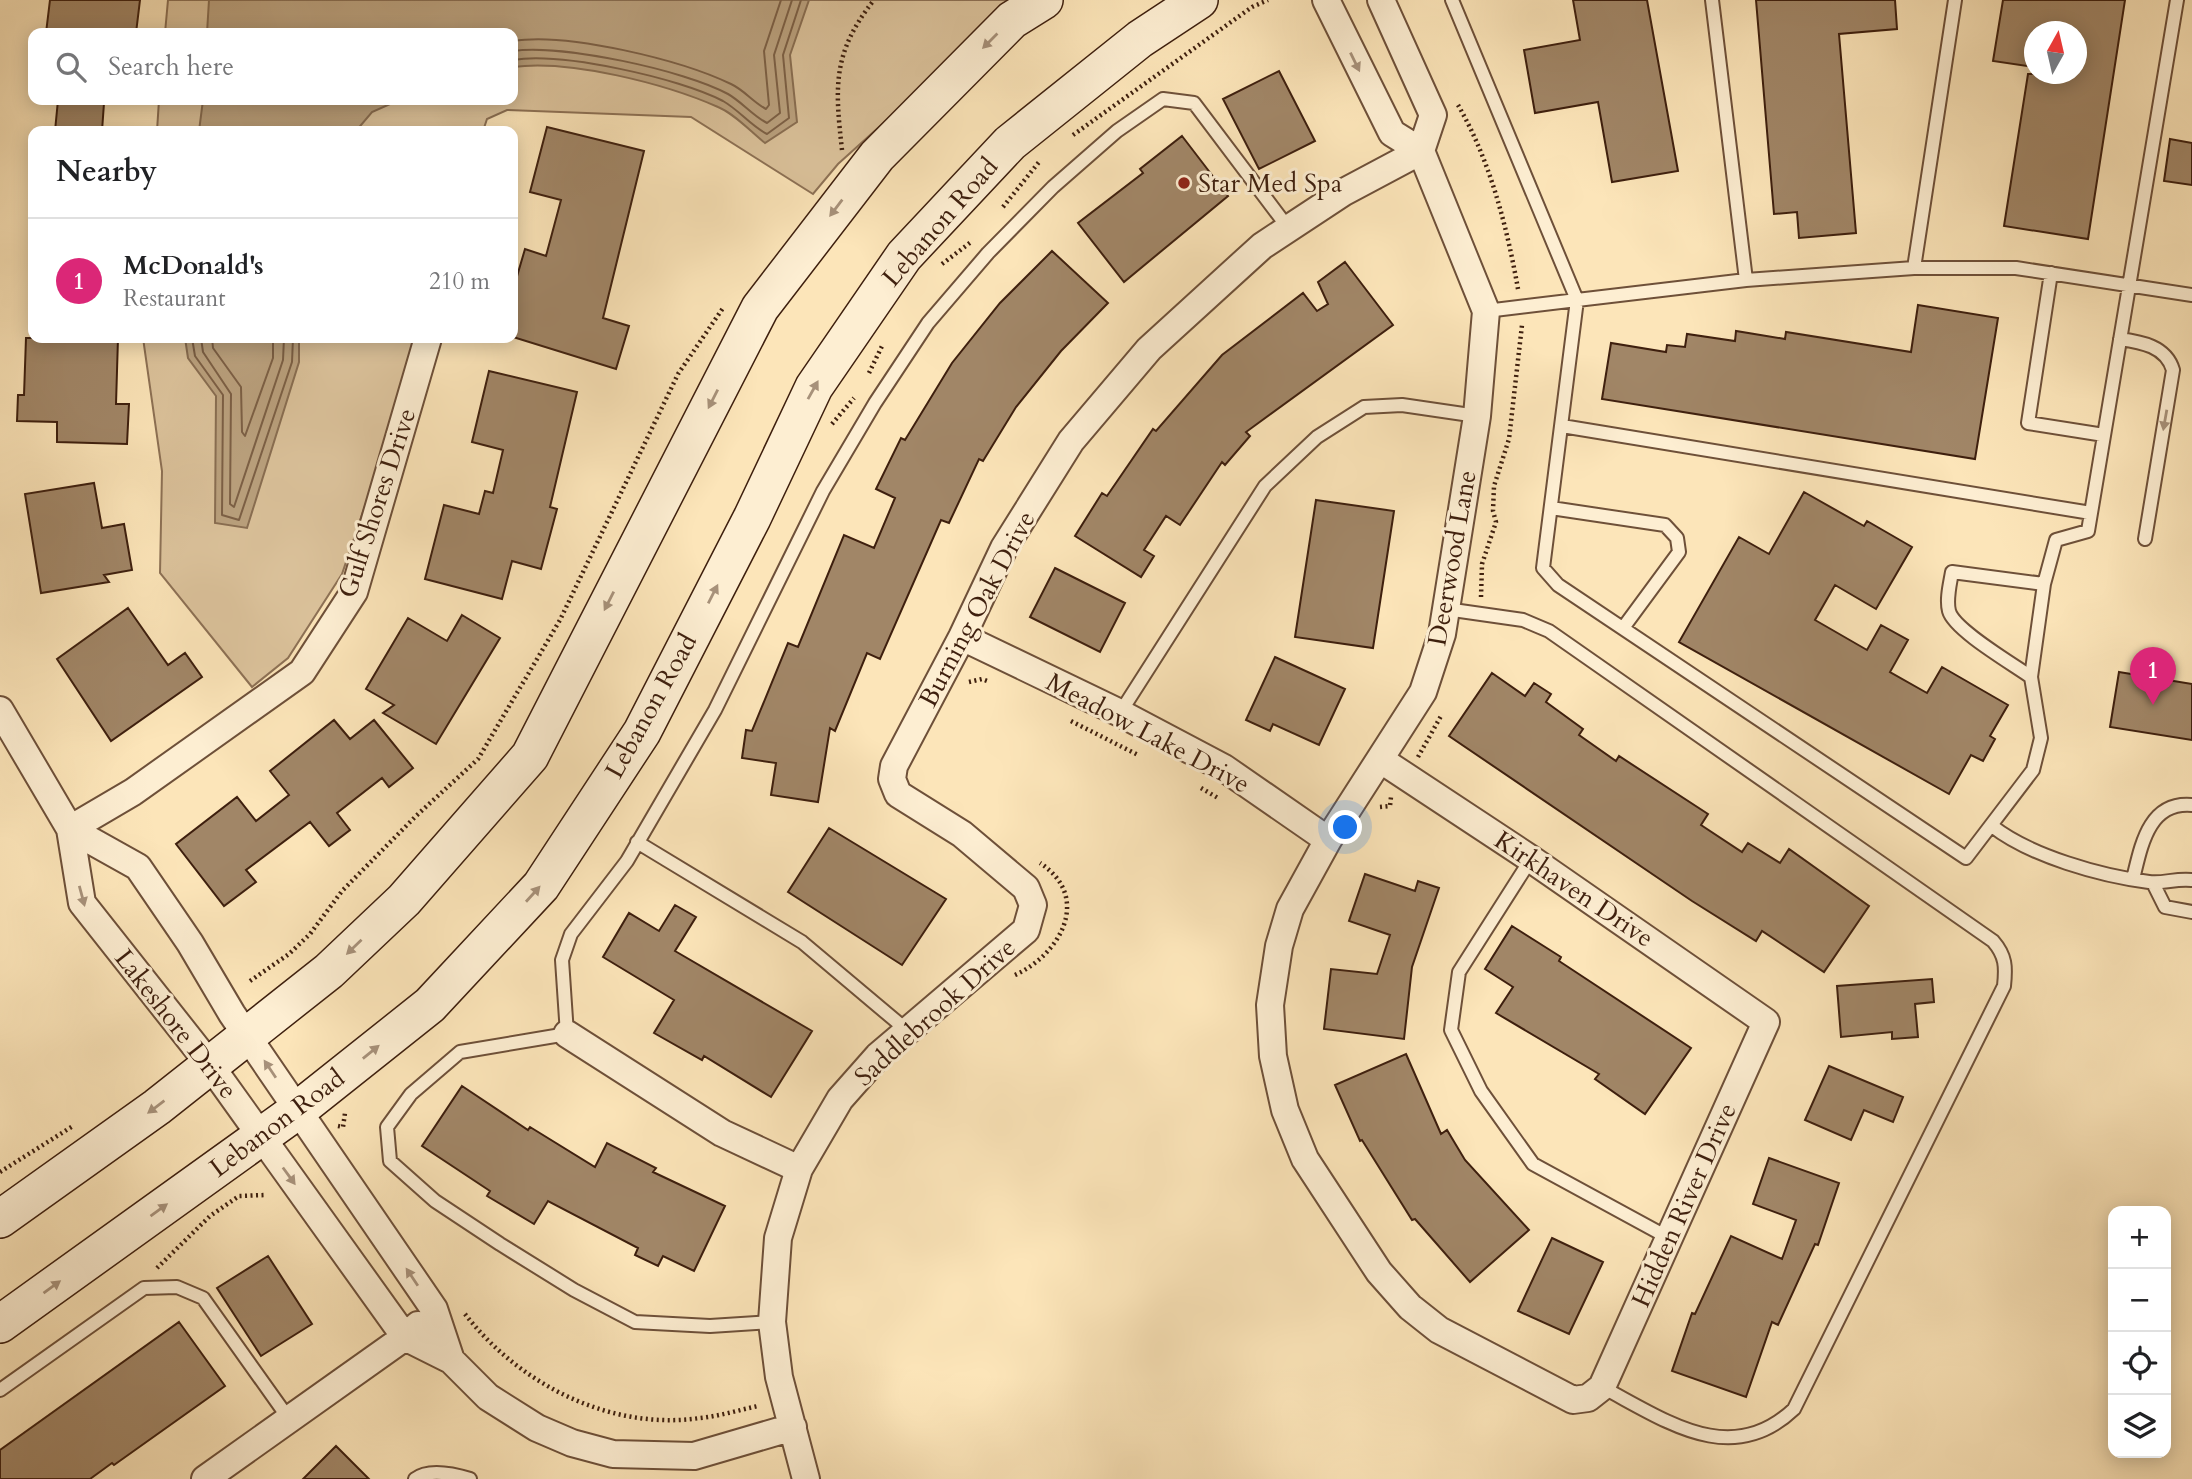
<!DOCTYPE html>
<meta charset="utf-8">
<style>
:root{--surface:#fff;--page:#f2f2f2;--text:#202124;--muted:#757577;--line:#e0e0e0;--accent:#db2777}
body{margin:0;font-family:Cardo,serif;background:var(--page);color:var(--text)}
.controls{position:absolute;right:21px;bottom:21px;display:grid;overflow:hidden;border-radius:14px;box-shadow:0 4px 18px #0003}
.controls button{width:63px;height:63px;display:grid;place-items:center;padding:0;border:0;border-bottom:2px solid var(--line);background:var(--surface);color:var(--text);font:35px sans-serif}
.compass{position:absolute;left:2024px;top:21px;width:63px;height:63px;border-radius:50%;background:var(--surface);box-shadow:0 4px 18px #0003;rotate:8deg}
.you{position:absolute;left:1346px;top:828px;width:24px;height:24px;margin:-18px;border:5px solid #fff;border-radius:50%;background:#1a73e8;box-shadow:0 0 0 10px #1a73e833}
.badge{display:grid;place-items:center;width:46px;height:46px;border-radius:50%;background:var(--accent);color:#fff;font-size:23px;font-weight:700}
.pin{position:absolute;translate:-50% -58px;filter:drop-shadow(0 2px 4px #0008)}
.pin::after{content:'';position:absolute;top:37px;width:24px;height:21px;background:inherit;clip-path:polygon(0 0,100% 0,50% 100%)}
.list{margin:0;padding:0;list-style:none}
h2{display:flex;justify-content:space-between;align-items:center;height:91px;margin:0;padding:0 28px;font-size:30px}
h2 small{font-size:23px;font-weight:400;color:var(--muted)}
.list li{display:grid;grid-template-columns:46px 1fr auto;gap:21px;align-items:center;box-sizing:border-box;height:126px;padding:0 28px;border-top:2px solid var(--line)}
.list b{display:block;font-size:26px;white-space:nowrap}
.list p{margin:0;font-size:23px;white-space:nowrap;color:var(--muted)}
.list em{font-size:23px;font-style:normal;color:var(--muted)}
.icon{flex:none;width:38px;height:38px;fill:none;stroke:currentColor;stroke-width:2;stroke-linecap:round;stroke-linejoin:round}
.map{position:relative;flex:none;width:2192px;height:1479px;overflow:hidden}
.search{position:absolute;background:var(--surface);box-shadow:0 4px 18px #0003;left:28px;top:28px;width:490px;height:77px;display:flex;align-items:center;gap:18px;box-sizing:border-box;padding:0 24px;border-radius:14px;color:var(--muted);font-size:26px}
.panel{position:absolute;background:var(--surface);box-shadow:0 4px 18px #0003;left:28px;top:126px;width:490px;height:217px;border-radius:14px}
.map>svg:first-child{display:block}
.green{fill:#dcc39c;stroke:#8d7155;stroke-width:2}
.water{fill:#bba27f;stroke:#896e52;stroke-width:2}
.lines{fill:none;stroke-linecap:round;stroke-linejoin:round}
.shore{stroke:#7c6046;stroke-width:2}
.building{fill:#a18667;stroke:#3e1f0e;stroke-width:2}
.lane-casing{stroke:#6e5039;stroke-width:16}
.street-casing{stroke:#6e5039;stroke-width:30}
.secondary-casing{stroke:#3e1f0e;stroke-width:40}
.path{stroke:#3e1f0e;stroke-width:4.5;stroke-dasharray:2 3.5;stroke-linecap:butt}
.lane{stroke:#fdeed2;stroke-width:12}
.street{stroke:#fdeed2;stroke-width:26}
.secondary{stroke:#fdeed2;stroke-width:37}
.oneway{fill:#a7917a}
.poi-dot{fill:#8f2418;stroke:#fdeed2;stroke-width:2.5}
.labels{text-anchor:middle;dominant-baseline:central;stroke-width:6;stroke-linejoin:round;paint-order:stroke}
.poi-label{font-size:26px;fill:#3e1f0e;stroke:#fdeed2;text-anchor:start}
.street-label{font-size:26px;fill:#3e1f0e;stroke:#fdeed2}
</style>
<div class="map">
<svg width="2192" height="1479" viewBox="0 0 2192 1479">
<rect width="100%" height="100%" fill="#fce5b9"/>
<filter id="stains"><feTurbulence type="fractalNoise" baseFrequency=".00286" numOctaves="4"/><feColorMatrix values="0 0 0 0 .2 0 0 0 0 .09 0 0 0 0 .02 0 0 0 .5 -.17"/></filter>
<radialGradient id="worn" r=".72"><stop offset=".6" stop-color="#630" stop-opacity="0"/><stop offset="1" stop-color="#630" stop-opacity=".3"/></radialGradient>
<path class="green" d="M168,0h852l-182,164 -25,30 -122,-77 -184,-7 -20,9 -4,12h-326l2,-31h354v-67h-348z
M143,338h274l-16,61 -59,175 -54,84 -36,29 -92,-114 2,-102z"/>
<path class="water" d="M209,0h600l-19,55 7,67 -32,21c-14,-11 -30,-29 -47,-36 -52,-23 -149,-48 -205,-40v-34h-306z
M203,100h196l-27,12 -16,19h-157z
M185,338h114v24l-52,166 -32,-5 1,-127 -28,-38z"/>
<g class="lines">
<path class="shore" d="M513,41c54,-9 168,19 218,43 13,6 22,18 35,25l3,-4 -5,-54 17,-51
M513,51c49,-7 171,19 215,43 14,8 25,22 39,29l13,-10 -6,-58 18,-55
M513,60c49,-8 166,18 210,41 16,9 28,25 44,33l22,-16 -6,-63 18,-55
M192,338l3,18 28,39 -1,120 17,5 53,-158 1,-24
M201,338l2,14 28,42 -1,110 4,3 49,-147 1,-22
M212,338l1,10 28,39 1,45 3,4 28,-78v-20"/>
</g>
<path class="building" d="M50,0h90l-4,33h-90z
M1573,0h74l31,171 -66,11 -14,-80 -63,11 -11,-63 56,-10z
M1756,0h139l2,29 -58,5 17,199 -57,5 -2,-26 -23,2z
M2003,0h122l-37,239 -84,-13 24,-152h48v-42h-42v35l-41,-6z
M1279,71l36,70 -56,28 -36,-70z
M58,100l46,3 -2,28h-47z
M547,127l97,24 -41,167 26,8 -13,43 -103,-32v-47l12,-41 21,7 15,-56 -31,-8z
M1182,136l46,60 -104,86 -46,-59 65,-50 -3,-4z
M2170,139l22,4v42l-28,-4z
M1052,251l56,52 -47,48 -45,56 -33,54 -4,-2 -30,64 -8,-3 -61,139 -13,-6 -32,78 -5,-3 -12,74 -47,-7 5,-32 -34,-5 4,-28 6,1 36,-88 10,4 46,-112 30,13 21,-50 -19,-9 25,-51 4,2 47,-77 48,-60z
M1345,262l48,63 -147,107 4,4 -25,29 -3,-3 -42,63 -14,-9 -22,34 10,6 -13,21 -66,-41 27,-43 5,3 46,-67 3,2 66,-76 81,-62 14,18 11,-7 -10,-22z
M1918,305l80,13 -23,141 -373,-60 9,-56 55,9 1,-7 18,2 2,-13 48,7 1,-10 49,8 1,-7 125,20z
M26,338h92l-2,66h13l-2,40 -70,-2v-20l-40,-1 1,-26h6z
M489,371l88,21 -27,115 7,2 -16,60 -29,-8 -10,38 -77,-20 19,-74 35,9 6,-23 8,2 10,-43 -31,-8z
M94,483l8,45 22,-4 8,46 -28,5 5,7 -68,11 -16,-99z
M1804,492l60,34 3,-5 45,26 -36,62 -41,-24 -20,35 52,30 14,-25 27,15 -18,32 37,21 15,-26 66,38 -18,31 5,3 -12,22 -12,-6 -22,39 -270,-152 60,-105 30,17z
M1316,500l78,11 -21,137 -78,-11z
M1055,568l70,35 -25,49 -70,-35z
M128,608l40,57 17,-12 17,24 -91,64 -54,-82z
M462,615l38,23 -64,106 -53,-31 11,-8 -28,-16 42,-71 39,23z
M1275,657l70,32 -26,56 -46,-21 -3,7 -24,-11z
M2119,672l73,12v56l-82,-13z
M1492,673l33,23 9,-13 17,11 -5,8 37,27 -4,6 37,26 3,-5 89,58 -7,11 41,27 6,-9 32,20 9,-14 80,57 -45,66 -62,-41 -6,10 -64,-40 -243,-165z
M334,720l16,19 24,-19 39,48 -24,19 -7,-9 -45,35 13,17 -21,16 -19,-24 -64,48 10,12 -32,24 -48,-62 61,-47 19,24 33,-26 -19,-24z
M829,828l117,71 -44,66 -114,-73z
M1365,874l50,17 3,-10 21,7 -27,79 -8,72 -80,-10 7,-60 46,5 13,-39 -41,-14z
M675,905l21,12 -21,34 137,80 -41,66 -67,-41 -2,4 -48,-27 20,-33 -71,-43 26,-44 30,18z
M1512,926l49,31 -2,4 132,87 -46,66 -50,-35 4,-5 -103,-61 17,-26 -28,-18z
M1932,979l2,23 -19,2 3,33 -26,2v-7l-51,5 -4,-51z
M1406,1054l35,80 6,-4 18,30 64,70 -59,52 -55,-63 -3,1 -50,-80 -2,1 -25,-56z
M1829,1066l74,31 -10,25 -29,-12 -13,30 -46,-20z
M462,1086l66,44 2,-3 65,40 12,-24 49,25 -3,4 72,34 -31,65 -31,-15 -5,10 -23,-11 3,-7 -90,-47 -14,23 -47,-28 3,-5 -68,-45z
M1769,1158l70,25 -21,62 -3,-1 -37,81 -6,-3 -26,75 -74,-26 20,-58 3,1 36,-78 51,23 14,-39 -43,-16z
M1552,1238l51,24 -34,72 -51,-23z
M268,1256l44,68 -51,32 -44,-68z
M179,1322l46,64 -111,79 -2,-2 -22,16h-90v-29z
M336,1446l33,33h-66z"/>
<g class="lines">
<g class="lane-casing">
<path id="lane" d="M1452,0l125,300 169,-20 -34,-280
M1914,268l41,-268
M2051,273l-23,150 76,12
M1746,280l168,-12h102l176,27
M1486,311l91,-11 -34,268 15,17 408,273 67,-88 8,-32 -10,-61 13,-93 12,-44 32,-9 89,-531
M2120,339c21,3 46,7 53,31l-28,169
M1562,426l529,87
M1551,508l114,17 12,13 2,14 -56,76
M1446,609l77,11 26,11 444,310c13,15 13,26 11,45l-210,423c-63,60 -129,11 -192,-22
M2031,677c-18,-13 -77,-47 -82,-66 -3,-12 1,-27 3,-39l92,12
M1120,713l145,-227 52,-49 47,-30 38,-2 75,11
M1992,826c38,30 109,50 157,56 14,2 27,-4 43,-2
M637,842l165,100 107,90
M1531,859l-72,113 -8,58 30,61 52,73 136,74
M2133,879c8,-32 15,-78 59,-74
M2153,883l12,24 27,5
M772,1322l-62,4 -75,-4 -61,-32 -74,-46 -65,-43 -45,-40 -3,-34 24,-33 49,-42 107,-18 -5,-74 9,-26 56,-73 88,-151 108,-219 52,-88 53,-80 60,-70 65,-66 64,-56 46,-32 31,4 95,126
M0,1390l144,-102 33,-1 26,11 86,121
M415,1479c14,-11 39,-5 55,0"/>
</g>
<g class="street-casing">
<path id="street" d="M1326,0l66,133 29,18 65,160 -9,105 -35,218 -19,58 -95,148 -38,69 -11,37 -9,59 3,51 12,54 20,49 74,113 31,35 29,23 134,70 15,-2 14,-11 164,-365 -235,-163 -150,-99
M1381,0l52,115 -12,36
M962,637l158,76 104,55 104,72
M0,710l70,119 12,74 128,162 195,272 46,23 37,37 49,31 35,15 41,11 81,2 99,-29
M70,829l68,38 52,76 42,71 202,295 17,51
M70,829l63,-37 169,-120 52,-80 74,-254
M567,1034l155,99 77,36
M205,1479l200,-142 13,-12
M806,1479l-27,-102 -7,-55 6,-84 21,-69 41,-70 38,-43 148,-126 7,-25 -7,-17 -64,-54 -64,-40 -6,-15 2,-13 68,-129 42,-89 67,-107 78,-92 113,-103 82,-54 77,-41"/>
</g>
<g class="secondary-casing">
<path id="secondary" d="M0,1219l157,-112 172,-136 75,-71 126,-144 230,-448 117,-152 135,-136 32,-20
M0,1324l298,-214 132,-105 111,-119 101,-154 110,-214 62,-131 90,-131 106,-113 130,-104 59,-39"/>
</g>
<path class="path" d="M1458,105c32,55 49,122 60,184
M1073,135l179,-128 16,-7
M842,150c-7,-63 -10,-97 32,-150
M1003,207l36,-45
M942,264l29,-22
M869,373l13,-27
M832,424l22,-26
M1481,597l1,-33 14,-42 -3,-11 1,-25 15,-47 13,-114
M969,682l13,-3 8,3
M1071,721l67,34
M1418,757l23,-41
M1201,788l17,10
M1380,807l10,-1 1,-9
M1015,975c46,-21 77,-78 25,-112
M250,981l39,-27 21,-20 32,-43 74,-75 62,-57 82,-139 118,-246 45,-66
M338,1126l5,1 2,-14
M0,1172l73,-46
M157,1268l53,-52 29,-20 26,-1
M465,1314c54,70 145,117 235,104 20,-2 39,-8 58,-12"/>
<use href="#lane" class="lane"/>
<use href="#street" class="street"/>
<use href="#secondary" class="secondary"/>
</g>
<defs><path id="oneway-solid" d="M-6-.8H1V-3.2L6.5 0L1 3.2V.8H-6Z" transform="scale(1.75)"/></defs>
<g class="oneway">
<use href="#oneway-solid" transform="translate(990 41) rotate(135)"/>
<use href="#oneway-solid" transform="translate(1355 62) rotate(64)"/>
<use href="#oneway-solid" transform="translate(836 208) rotate(127)"/>
<use href="#oneway-solid" transform="translate(813 390) rotate(-61)"/>
<use href="#oneway-solid" transform="translate(713 399) rotate(117)"/>
<use href="#oneway-solid" transform="translate(2165 420) rotate(100)"/>
<use href="#oneway-solid" transform="translate(713 594) rotate(-63)"/>
<use href="#oneway-solid" transform="translate(609 601) rotate(117)"/>
<use href="#oneway-solid" transform="translate(533 894) rotate(-48)"/>
<use href="#oneway-solid" transform="translate(82 896) rotate(75)"/>
<use href="#oneway-solid" transform="translate(354 947) rotate(136)"/>
<use href="#oneway-solid" transform="translate(371 1052) rotate(-39)"/>
<use href="#oneway-solid" transform="translate(270 1069) rotate(-124)"/>
<use href="#oneway-solid" transform="translate(156 1107) rotate(143)"/>
<use href="#oneway-solid" transform="translate(289 1176) rotate(54)"/>
<use href="#oneway-solid" transform="translate(159 1210) rotate(-36)"/>
<use href="#oneway-solid" transform="translate(412 1277) rotate(-124)"/>
<use href="#oneway-solid" transform="translate(52 1287) rotate(-36)"/>
</g>
<circle class="poi-dot" cx="1184" cy="183" r="7"/>
<g class="labels">
<g class="poi-label">
<text x="1198" y="183">Star Med Spa</text>
</g>
<g class="street-label">
<text transform="translate(940 222) rotate(-49)">Lebanon Road</text>
<text transform="translate(377 503) rotate(-72)">Gulf Shores Drive</text>
<text transform="translate(1452 558) rotate(-80)">Deerwood Lane</text>
<text transform="translate(977 609) rotate(-62)">Burning Oak Drive</text>
<text transform="translate(651 706) rotate(-61)">Lebanon Road</text>
<text transform="translate(1148 733) rotate(28)">Meadow Lake Drive</text>
<text transform="translate(1574 889) rotate(34)">Kirkhaven Drive</text>
<text transform="translate(935 1012) rotate(-42)">Saddlebrook Drive</text>
<text transform="translate(176 1024) rotate(52)">Lakeshore Drive</text>
<text transform="translate(277 1123) rotate(-37)">Lebanon Road</text>
<text transform="translate(1684 1205) rotate(-66)">Hidden River Drive</text>
</g>
</g>
<rect width="100%" height="100%" filter="url(#stains)"/>
<rect width="100%" height="100%" fill="url(#worn)"/>
</svg>
<div class="controls">
<button>+</button>
<button>−</button>
<button><svg class="icon" aria-label="locate" viewBox="0 0 24 24"><circle cx="12" cy="12" r="6"/><path d="M12 2v4M12 18v4M2 12h4M18 12h4"/></svg></button>
<button><svg class="icon" aria-label="layers" viewBox="0 0 24 24"><path d="M12 4l9 5-9 5-9-5zM3 14l9 5 9-5"/></svg></button>
</div>
<svg class="compass" viewBox="-18 -18 36 36"><path d="M0-13l5 13h-10z" fill="#e53935"/><path d="M0 13l5-13h-10z" fill="#757577"/></svg>
<div class="you"></div>
<div class="pin badge" style="left:2153px;top:705px">1</div>
<div class="search"><svg class="icon" aria-label="search" viewBox="0 0 24 24"><circle cx="10" cy="10" r="6"/><path d="M15 15l6 6"/></svg>Search here</div>
<section class="panel">
<h2>Nearby<small></small></h2>
<ul class="list">
<li><span class="badge">1</span><div><b>McDonald's</b><p>Restaurant</p></div><em>210 m</em></li>
</ul>
</section>
</div>
